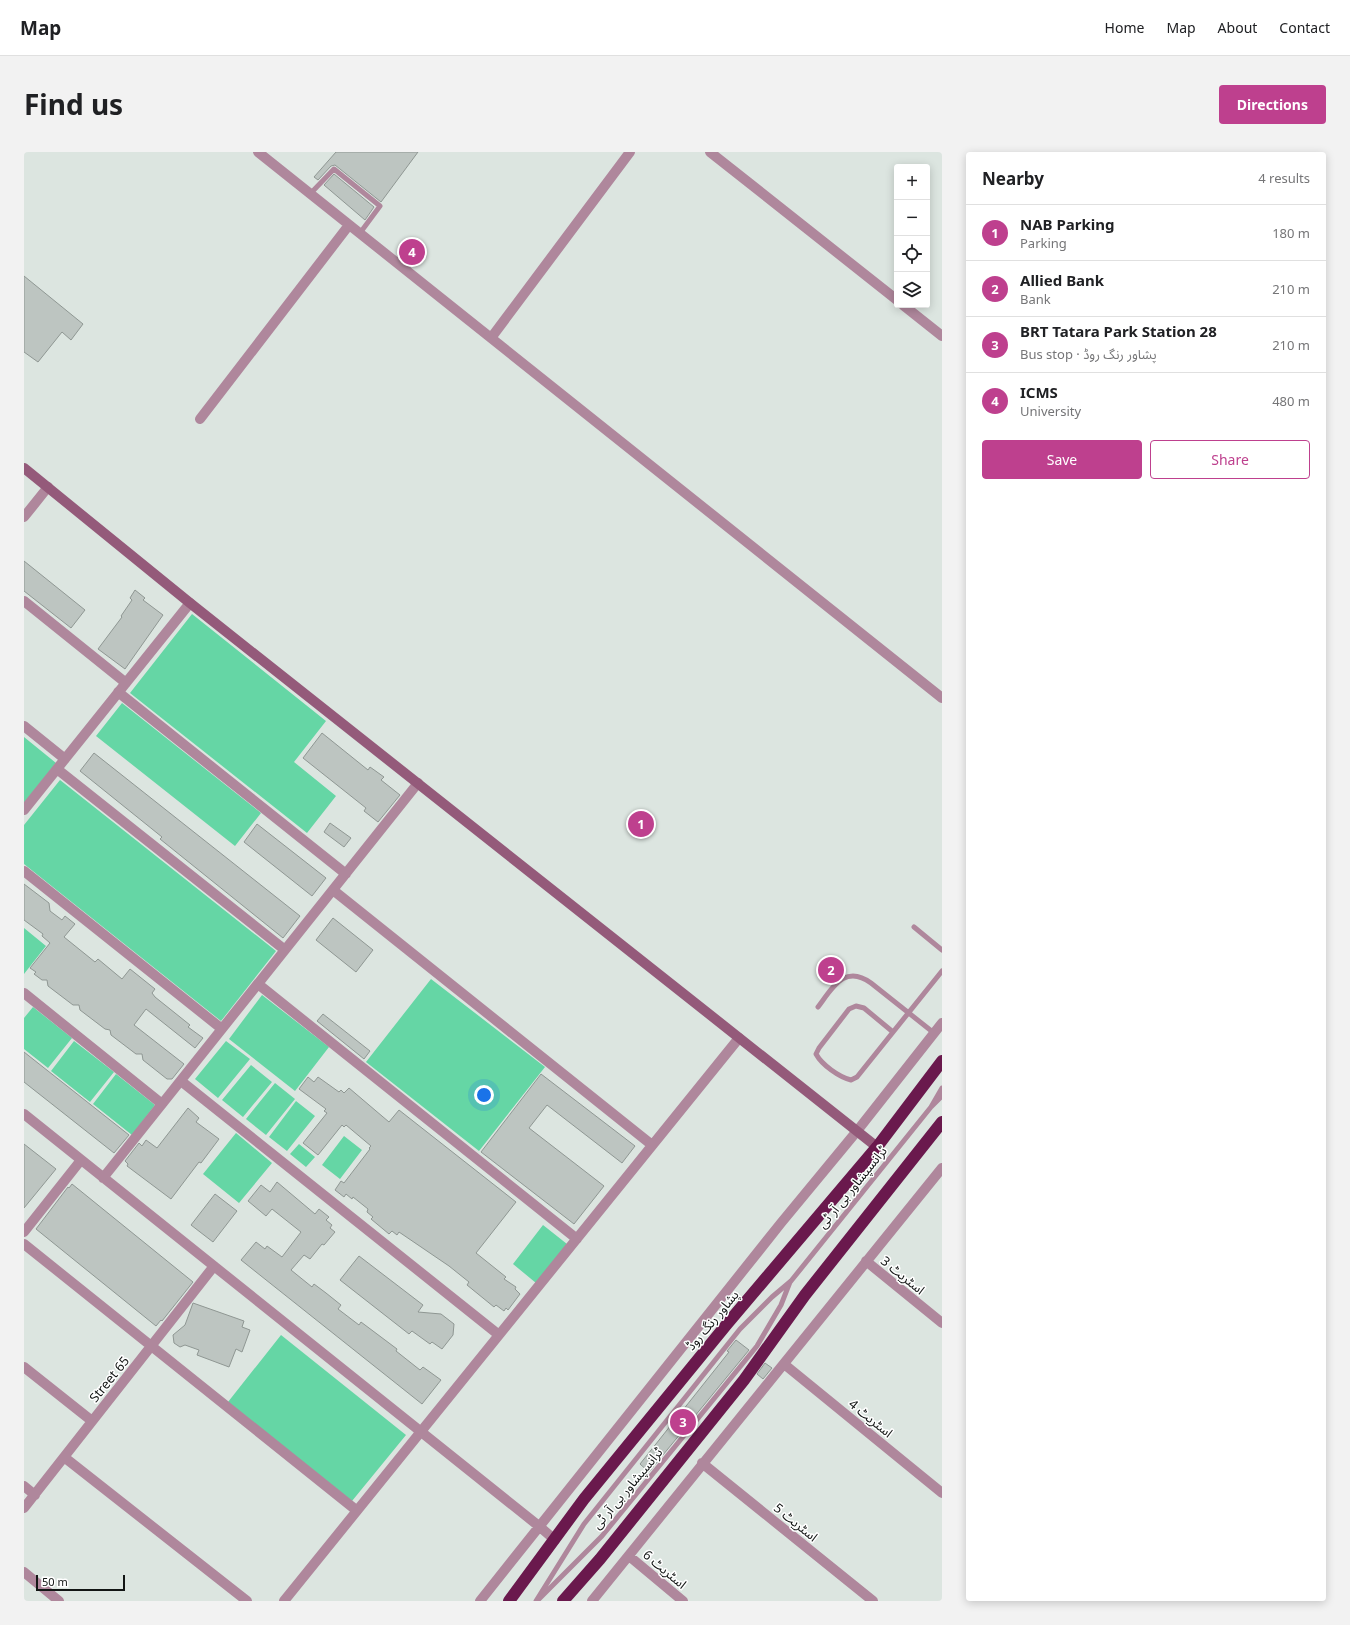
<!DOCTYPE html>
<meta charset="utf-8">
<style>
:root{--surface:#fff;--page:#f2f2f2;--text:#202124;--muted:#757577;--line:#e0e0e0;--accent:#be408e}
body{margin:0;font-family:"Noto Sans","Noto Sans Arabic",sans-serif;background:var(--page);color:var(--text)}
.controls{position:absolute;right:12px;top:12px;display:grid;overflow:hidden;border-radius:4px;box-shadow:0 2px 10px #0003}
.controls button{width:36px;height:36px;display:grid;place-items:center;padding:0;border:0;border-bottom:1px solid var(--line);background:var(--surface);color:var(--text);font:20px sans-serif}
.scale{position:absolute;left:12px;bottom:10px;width:89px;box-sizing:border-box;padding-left:4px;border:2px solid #121514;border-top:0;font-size:11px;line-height:14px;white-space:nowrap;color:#121514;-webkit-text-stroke:3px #fff;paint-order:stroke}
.you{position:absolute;left:460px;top:943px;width:14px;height:14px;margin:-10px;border:3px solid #fff;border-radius:50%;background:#1a73e8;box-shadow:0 0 0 6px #1a73e833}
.badge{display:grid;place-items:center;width:26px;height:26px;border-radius:50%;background:var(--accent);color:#fff;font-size:13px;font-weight:700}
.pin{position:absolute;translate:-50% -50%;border:2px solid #fff;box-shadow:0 1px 4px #0006}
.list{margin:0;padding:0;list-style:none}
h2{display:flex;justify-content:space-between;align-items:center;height:52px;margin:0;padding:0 16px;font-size:17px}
h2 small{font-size:13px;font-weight:400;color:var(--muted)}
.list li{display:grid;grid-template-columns:26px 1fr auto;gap:12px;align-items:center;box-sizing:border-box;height:56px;padding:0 16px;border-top:1px solid var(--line)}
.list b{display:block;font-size:15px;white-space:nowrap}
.list p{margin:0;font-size:13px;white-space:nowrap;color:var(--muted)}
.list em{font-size:13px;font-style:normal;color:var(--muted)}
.actions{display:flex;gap:8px;padding:12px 16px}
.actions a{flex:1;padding:9px 0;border:1px solid var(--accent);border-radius:4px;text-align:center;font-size:14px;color:var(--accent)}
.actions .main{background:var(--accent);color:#fff}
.icon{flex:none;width:22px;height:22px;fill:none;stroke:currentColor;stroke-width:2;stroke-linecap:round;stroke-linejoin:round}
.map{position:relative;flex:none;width:918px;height:1449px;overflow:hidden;border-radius:4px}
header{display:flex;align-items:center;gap:24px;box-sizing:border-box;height:56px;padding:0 20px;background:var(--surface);border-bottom:1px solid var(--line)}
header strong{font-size:19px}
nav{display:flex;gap:22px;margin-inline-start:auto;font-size:14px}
.intro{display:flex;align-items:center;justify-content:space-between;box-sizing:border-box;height:96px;padding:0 24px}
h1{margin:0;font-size:28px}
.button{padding:10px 18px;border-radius:4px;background:var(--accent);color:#fff;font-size:14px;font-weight:700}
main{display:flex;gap:24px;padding:0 24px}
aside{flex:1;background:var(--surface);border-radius:4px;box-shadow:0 2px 10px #0003}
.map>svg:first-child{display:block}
.green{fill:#65d6a5}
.building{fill:#bdc5c1;stroke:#8f9793}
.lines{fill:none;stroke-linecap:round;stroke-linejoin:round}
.lane{stroke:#af879c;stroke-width:5}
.street{stroke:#af879c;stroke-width:10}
.secondary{stroke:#945a7a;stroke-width:10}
.highway{stroke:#6a194d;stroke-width:12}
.labels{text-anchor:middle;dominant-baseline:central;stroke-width:3;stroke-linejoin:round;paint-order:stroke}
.street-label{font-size:13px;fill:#121514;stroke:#fff}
</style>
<header>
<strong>Map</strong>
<nav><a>Home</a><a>Map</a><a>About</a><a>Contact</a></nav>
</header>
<div class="intro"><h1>Find us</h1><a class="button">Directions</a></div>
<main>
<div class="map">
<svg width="918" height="1449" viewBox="0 0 918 1449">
<rect width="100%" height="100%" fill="#dce5e0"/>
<path class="green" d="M168,462l134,107 -32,41 42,34 -29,37 -177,-140z
M98,551l139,110 -26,33 -139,-110z
M0,585l32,26 -32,40z
M36,628l216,171 -55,70 -197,-157v-39z
M0,776l22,18 -22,28z
M407,827l114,88 -66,84 -113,-89z
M238,843l67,52 -34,44 -66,-52z
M9,855l39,31 -24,30 -24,-19v-31z
M50,889l40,31 -24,30 -39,-31z
M202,889l24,18 -32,39 -23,-19z
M227,913l21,17 -29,35 -21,-17z
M92,922l39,31 -23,30 -39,-31z
M251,931l20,16 -29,36 -20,-16z
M272,949l19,15 -28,35 -18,-14z
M212,981l36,30 -33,40 -36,-29z
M320,984l18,14 -22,29 -18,-14z
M275,992l16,13 -9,10 -16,-13z
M519,1073l24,19 -31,39 -23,-19z
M257,1183l125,100 -54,66 -124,-99z"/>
<path class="building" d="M312,0h82l-37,50 -46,-37 -4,1 -13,14 -4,-3z
M310,22l40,33 -9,13 -41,-35z
M0,124l59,48 -12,16 -9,-8 -24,30 -14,-10z
M0,409l61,49 -14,18 -47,-37z
M111,438l10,8 -2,2 20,15 -38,54 -27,-20 24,-32 -1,-1 11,-16 -2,-2z
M298,581l46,37 2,-3 14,10 -3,3 19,15 -22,27 -14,-11 2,-3 -63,-50z
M70,601l206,163 -17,22 -123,-99 2,-2 -82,-66z
M306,671l21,15 -7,9 -20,-15z
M233,672l69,54 -14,18 -68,-54z
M0,732l25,19 1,8 12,9 3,-4 10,8 -11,13 31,25 3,-3 24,20 8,-10 25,20 -3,4 3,4 35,28 -2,2 15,11 -8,10 -49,-39 -12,16 50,39 -12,15h-5l-24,-19 -1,-6h-6l-25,-19 -1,-5 -5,-1 -25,-19 -1,-5h-6l-25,-19 -1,-6h-5l-8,-6 2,-2 -6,-4 20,-25 -8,-7 1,-2 -19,-14z
M309,766l40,32 -17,22 -40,-32z
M299,862l47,37 -6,8 -47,-38z
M0,900l105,83 -15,18 -90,-71z
M517,922l94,72 -13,17 -75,-58 -18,23 75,58 -30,38 -93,-72z
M284,925l6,5 4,-5 21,15 2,-2 3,3 5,-5 40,34 10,-12 117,92 -40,51 30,24 -2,2 12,8 -1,2 5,5 -12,16 -2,-2 -2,3 -8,-6 -2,2 -27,-22 2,-3 -20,-16 -50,-34 -2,3 -5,-4 -3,3 -18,-15 2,-2 -6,-5 1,-3 -15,-12 -1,2 -6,-5 -2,3 -9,-7 6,-9 3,2 26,-34 -1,-1 2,-2 -25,-21 -2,2 -2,-2 -24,30 -15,-12 24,-30 -3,-2 2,-2 -27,-20z
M164,956l11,10 -3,4 23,17 -18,24 -2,-1 -28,37 -44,-33 1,-2 -3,-3 14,-18 3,3 4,-6 11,8z
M0,992l32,25 -32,39z
M253,1030l38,32 4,-5 10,8 -3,3 6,5 -2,3 5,4 -11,13 -2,-1 -12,15 -6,-4 -13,15 21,17 2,-3 12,9 15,12 -3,4 21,16 2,-3 36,27 -1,2 24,19 3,-3 18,13 -19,24 -181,-144 15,-18 9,7 2,-3 15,11 19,-25 -29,-23 -6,7 -18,-15 13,-16 9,7z
M48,1032l121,98 -31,39 -1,-1 -5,6 -120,-97 32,-42 1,1z
M191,1042l22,17 -24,31 -22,-17z
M335,1104l64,49 -5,7 23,2 13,10 -1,11 -11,14 -10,-7 -2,2 -18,-13 -3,3 -69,-54z
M169,1151l51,18 -2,6 8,3 -8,22 -6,-3 -7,18 -32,-12 2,-5 -14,-5 -5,2 -6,-4 -1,-8 12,-10z
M712,1188l13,10 -100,122 -9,-8 89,-112 -2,-1z
M741,1211l7,5 -9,11 -6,-5z"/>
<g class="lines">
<path class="lane" d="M286,42l24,-25 46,37 -20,27
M890,775l28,23
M794,855c15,-20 27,-43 53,-24l63,50
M869,880l-29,-24 -8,-2 -7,3 -30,39 -3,6c6,11 23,23 35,26l6,-3 85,-106
M918,936l-11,19 11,-11
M515,1447l63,-63 155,-190 24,-41 9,-23
M512,1449l48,-77 156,-195 32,-32 19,-16 140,-174"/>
<path class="street" d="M234,0l684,546
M686,0l187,148
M879,153l39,31
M467,186l139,-186
M176,267l149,-194
M0,365l24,-30
M0,449l102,82
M94,540l228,182
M0,574l41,33
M33,617l228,181
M0,658l166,-207
M0,719l198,158
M309,738l319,255
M234,832l319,255
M0,841l138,111
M157,929l318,254
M0,962l516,413 15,13
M79,1026l315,-395
M0,1080l57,-72
M0,1092l332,266
M842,1109l76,62
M760,1212l158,129
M0,1215l68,54
M40,1305l183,144
M678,1311l171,138
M0,1334l11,9
M0,1356l190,-242
M605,1404l54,45
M0,1420l35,29
M260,1449l455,-563
M456,1449l301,-378 76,-92 85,-108
M568,1449l350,-433"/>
<path class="secondary" d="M0,316l166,135 687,544"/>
<path class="highway" d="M485,1449l75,-102 143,-175 150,-177 65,-86
M539,1449l37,-42 144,-179 61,-85 137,-173"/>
</g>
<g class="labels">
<g class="street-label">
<text transform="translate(828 1035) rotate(-51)">ٹرانسپشاور بی آر ٹی</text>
<text transform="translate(879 1123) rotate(39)">اسٹریٹ 3</text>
<text transform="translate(688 1168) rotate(-50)">پشاور رنگ روڈ</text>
<text transform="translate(85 1227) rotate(-51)">Street 65</text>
<text transform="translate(847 1266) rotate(39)">اسٹریٹ 4</text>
<text transform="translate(603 1336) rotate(-50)">ٹرانسپشاور بی آر ٹی</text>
<text transform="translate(772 1370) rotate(39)">اسٹریٹ 5</text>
<text transform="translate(641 1417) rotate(40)">اسٹریٹ 6</text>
</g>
</g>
</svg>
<div class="controls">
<button>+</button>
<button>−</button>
<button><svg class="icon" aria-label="locate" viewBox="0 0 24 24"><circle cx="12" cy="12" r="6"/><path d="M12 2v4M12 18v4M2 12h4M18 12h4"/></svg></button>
<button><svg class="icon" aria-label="layers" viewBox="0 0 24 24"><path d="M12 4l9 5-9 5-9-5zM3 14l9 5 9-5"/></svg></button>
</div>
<div class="scale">50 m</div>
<div class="you"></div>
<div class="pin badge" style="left:617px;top:672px">1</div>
<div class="pin badge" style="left:807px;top:818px">2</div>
<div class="pin badge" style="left:659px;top:1270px">3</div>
<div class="pin badge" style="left:388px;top:100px">4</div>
</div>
<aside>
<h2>Nearby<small>4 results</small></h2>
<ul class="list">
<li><span class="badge">1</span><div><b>NAB Parking</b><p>Parking</p></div><em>180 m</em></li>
<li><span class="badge">2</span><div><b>Allied Bank</b><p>Bank</p></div><em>210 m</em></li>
<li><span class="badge">3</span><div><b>BRT Tatara Park Station 28</b><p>Bus stop · پشاور رنگ روڈ</p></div><em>210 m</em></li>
<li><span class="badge">4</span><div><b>ICMS</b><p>University</p></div><em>480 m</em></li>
</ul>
<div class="actions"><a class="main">Save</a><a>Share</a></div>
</aside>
</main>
